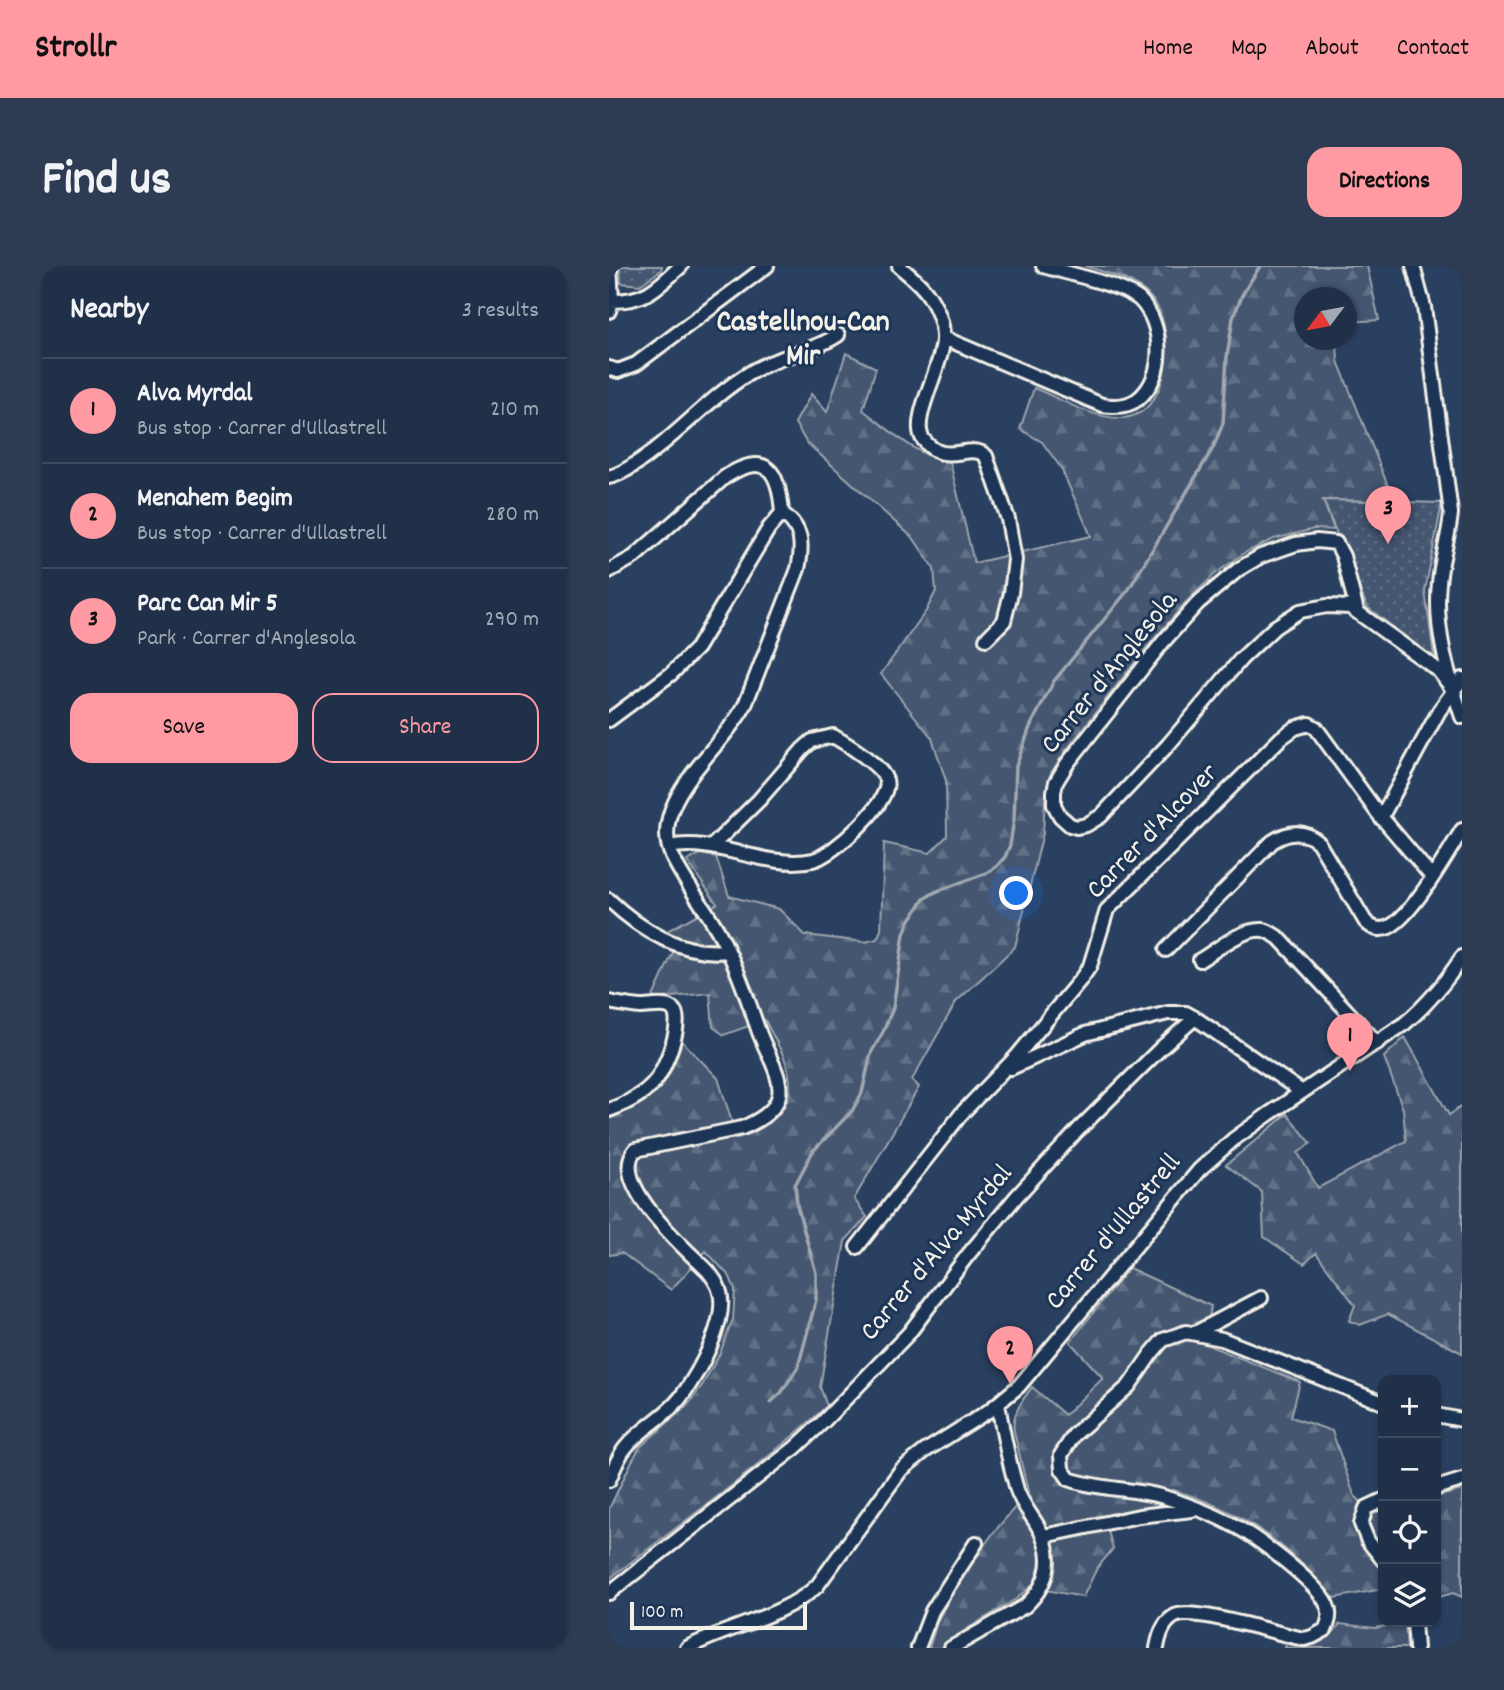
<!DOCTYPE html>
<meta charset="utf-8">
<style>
:root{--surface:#203048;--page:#2d3c52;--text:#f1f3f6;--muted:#a2a9b4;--line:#3d4b60;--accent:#ff9aa2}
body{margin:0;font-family:Dekko,sans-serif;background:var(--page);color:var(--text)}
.controls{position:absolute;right:21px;bottom:21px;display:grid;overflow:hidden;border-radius:14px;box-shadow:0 2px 5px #0004}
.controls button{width:63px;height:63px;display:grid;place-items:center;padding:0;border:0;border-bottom:2px solid var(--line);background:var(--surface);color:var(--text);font:35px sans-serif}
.compass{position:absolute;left:685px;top:21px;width:63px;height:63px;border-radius:50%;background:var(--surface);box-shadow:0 2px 5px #0004;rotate:238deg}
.scale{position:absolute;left:21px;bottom:18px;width:177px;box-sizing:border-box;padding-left:7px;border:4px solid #f4f1e8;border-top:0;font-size:19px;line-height:24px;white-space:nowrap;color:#f4f1e8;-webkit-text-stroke:5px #1d3557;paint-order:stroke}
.you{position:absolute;left:408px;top:628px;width:24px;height:24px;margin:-18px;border:5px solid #fff;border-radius:50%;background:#1a73e8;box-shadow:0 0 0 10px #1a73e833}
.badge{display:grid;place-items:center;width:46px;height:46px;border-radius:50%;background:var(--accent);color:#111;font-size:23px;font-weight:700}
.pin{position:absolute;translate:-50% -58px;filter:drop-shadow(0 2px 4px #0008)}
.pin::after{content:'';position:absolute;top:37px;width:24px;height:21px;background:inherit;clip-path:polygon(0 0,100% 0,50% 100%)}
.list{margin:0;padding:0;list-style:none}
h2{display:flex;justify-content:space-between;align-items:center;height:91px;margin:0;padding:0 28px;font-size:30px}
h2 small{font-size:23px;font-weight:400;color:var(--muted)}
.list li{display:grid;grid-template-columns:46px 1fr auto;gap:21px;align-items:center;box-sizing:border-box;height:105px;padding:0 28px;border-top:2px solid var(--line)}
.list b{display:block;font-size:26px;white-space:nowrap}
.list p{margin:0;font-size:23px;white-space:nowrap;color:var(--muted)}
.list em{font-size:23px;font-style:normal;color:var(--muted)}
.actions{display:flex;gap:14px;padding:21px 28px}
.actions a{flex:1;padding:16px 0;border:2px solid var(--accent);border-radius:21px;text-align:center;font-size:24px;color:var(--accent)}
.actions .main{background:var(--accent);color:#111}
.icon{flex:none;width:38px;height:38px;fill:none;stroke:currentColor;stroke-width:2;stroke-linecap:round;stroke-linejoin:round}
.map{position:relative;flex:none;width:853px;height:1382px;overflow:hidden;border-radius:21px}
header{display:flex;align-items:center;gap:42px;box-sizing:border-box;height:98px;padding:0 35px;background:var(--accent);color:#111}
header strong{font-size:33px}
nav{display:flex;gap:38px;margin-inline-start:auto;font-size:24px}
.intro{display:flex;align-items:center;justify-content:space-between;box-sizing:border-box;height:168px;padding:0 42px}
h1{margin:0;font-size:49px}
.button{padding:18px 32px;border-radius:21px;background:var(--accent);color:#111;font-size:24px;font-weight:700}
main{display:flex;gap:42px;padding:0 42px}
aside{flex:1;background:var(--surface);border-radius:21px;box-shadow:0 2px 5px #0004}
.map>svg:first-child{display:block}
.forest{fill:url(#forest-firs);stroke:#9ca4ac;stroke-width:2}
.park{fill:url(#park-dots);stroke:#9ca4ac;stroke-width:2}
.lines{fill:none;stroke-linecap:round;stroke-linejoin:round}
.stream{stroke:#a1a8b0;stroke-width:3.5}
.minor-casing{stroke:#f4f1e8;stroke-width:18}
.minor{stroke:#1d3557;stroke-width:12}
.labels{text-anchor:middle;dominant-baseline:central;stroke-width:6;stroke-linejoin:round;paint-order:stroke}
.street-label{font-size:28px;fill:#f4f1e8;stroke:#1d3557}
.neighbourhood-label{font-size:30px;font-weight:bold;fill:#f4f1e8;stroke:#1d3557}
</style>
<header>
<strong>Strollr</strong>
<nav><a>Home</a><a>Map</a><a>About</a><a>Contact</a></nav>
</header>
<div class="intro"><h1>Find us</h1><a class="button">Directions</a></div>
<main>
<aside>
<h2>Nearby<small>3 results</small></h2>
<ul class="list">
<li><span class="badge">1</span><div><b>Alva Myrdal</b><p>Bus stop · Carrer d'Ullastrell</p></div><em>210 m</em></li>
<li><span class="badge">2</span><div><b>Menahem Begim</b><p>Bus stop · Carrer d'Ullastrell</p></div><em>280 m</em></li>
<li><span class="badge">3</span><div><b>Parc Can Mir 5</b><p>Park · Carrer d'Anglesola</p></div><em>290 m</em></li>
</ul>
<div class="actions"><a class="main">Save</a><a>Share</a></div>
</aside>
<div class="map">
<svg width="853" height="1382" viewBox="0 0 853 1382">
<defs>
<pattern id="forest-firs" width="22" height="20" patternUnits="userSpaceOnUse" patternTransform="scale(1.75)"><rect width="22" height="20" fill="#445771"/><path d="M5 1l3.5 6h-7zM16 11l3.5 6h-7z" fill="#607085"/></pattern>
<pattern id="park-dots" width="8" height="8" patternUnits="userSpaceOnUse" patternTransform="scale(1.75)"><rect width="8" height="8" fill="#445771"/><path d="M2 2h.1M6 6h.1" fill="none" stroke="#607085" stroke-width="1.8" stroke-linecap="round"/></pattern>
</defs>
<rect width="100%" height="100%" fill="#2a4060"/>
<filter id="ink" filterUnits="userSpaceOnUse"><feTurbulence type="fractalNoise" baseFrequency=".0143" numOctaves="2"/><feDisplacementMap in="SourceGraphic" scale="14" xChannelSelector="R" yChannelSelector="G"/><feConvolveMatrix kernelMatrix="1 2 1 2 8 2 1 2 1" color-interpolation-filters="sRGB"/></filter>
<g filter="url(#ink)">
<path class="forest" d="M476,0h282l12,54 -32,2v-24h-42v42h32l1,21 56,140 -71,-1 11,30 -20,-1 -40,10 -30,14 -29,21 -29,28 -43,50 -76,97 -16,24 -6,26 -2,34 -28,114 -59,55 -44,78 7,7 -65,112 13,18 -22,24 -25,146 7,19c-68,62 -144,116 -218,173v-70l23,-48 8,-14 48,-42 15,-21 17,-31 13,-34 2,-29 -5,-13 -24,-26 -35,39 -49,-37 -13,2v-136c48,-21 56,-27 73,-78l36,37 19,60c29,-8 58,-28 52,-62 -2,-19 -16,-39 -24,-56l-41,15 -11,-8 -3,-34 -58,6 27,-60 -14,-7 52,-28 -30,-43 13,-7 16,3 13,39 50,13 26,26 60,7 12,-3 4,-9 3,-87 46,10 17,-17 -1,-55 -14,-43 -51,-64 45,-63 10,-20 -2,-22 -20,-30 -108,-97 -11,-19 16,-29 16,18 19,-59 30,15 -13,42c28,21 53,46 87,52l24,101 117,-27 -30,-68 -19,-26 -22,-13 14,-41c27,11 57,30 86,30 50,0 56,-83 35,-115 -15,-23 -46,-29 -70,-37z
M796,771l44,78 13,-9v247l-74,-39 -28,11 -11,-4 6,-16 -39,-52 -12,11 -40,-27 -2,-45 -36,-27 61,-51 24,29 -13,10 20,35 88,-47 -3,-32 -19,-52z
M520,1002l82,38 -6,38 95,38 -9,35 41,14 22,64 17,17 12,-3v80l-49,9c-46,-54 -92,-88 -161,-108l-9,17 -60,9 9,33 -16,19 -14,29 -53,-10 -14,12 -49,30 -26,19h-12l9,-28 23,-43 33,-45 34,-40 -14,-61c-3,-17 9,-31 18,-44l33,28 38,-37 -33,-36z
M853,1224v107l-9,-4 -17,5v-101z
M796,1357l2,25h-122l1,-4c24,4 40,1 54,-20l35,4z"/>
<path class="park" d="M11,0h42l-1,4 -21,15 -19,-2z
M714,234l119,3 -17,88 9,65 -2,1 -65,-50z"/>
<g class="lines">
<path class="stream" d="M162,1136l10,-9 17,-26 18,-67v-27l-19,-68 -2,-20 18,-34 39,-40 10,-18 9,-40 12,-21 10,-24 11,-74 5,-13 15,-22 11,-7 49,-18 12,-7 9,-10 5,-12 4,-26 2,-53 14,-39 24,-46 75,-92 84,-141 10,-25 4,-66 6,-39 9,-23 18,-29"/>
<g class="minor-casing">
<path id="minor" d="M290,0c10,9 23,18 30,30 7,11 14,27 14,40 2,27 -34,83 -20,103 22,30 46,2 63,17l22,63 7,41 -4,33 -7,28 -18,18
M804,0l11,41 27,206c-2,24 -10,46 -12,70 -5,45 9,91 23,134
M3,35c34,0 45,-13 69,-35
M0,45l3,-10 -2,-35
M335,72l158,67c13,2 26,2 36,-6 28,-22 26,-75 2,-99 -16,-15 -74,-27 -97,-34
M0,102l9,3 18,-7 131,-98
M0,211c14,-3 26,-13 38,-21 35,-26 64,-59 101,-82 28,-18 62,-21 90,-39
M0,305l25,-14 91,-80c42,-27 54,-6 57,36
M748,345l-14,-55 -7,-13 -19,-2 -21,3 -35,12 -22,13 -41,34 -35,39 -96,122 -11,18 -2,10v13l6,11 10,9 7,2 9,-2 15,-9 67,-71 73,-86 34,-32 25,-16 27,-5 23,1 88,63 16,21
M0,454l62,-46 26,-26 72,-120 13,-15
M772,552l58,-107 23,-32
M60,581c48,-10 97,23 144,13 19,-4 80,-59 73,-80 -5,-15 -39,-36 -53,-44l-21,5 -9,8 -44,51 -48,47
M0,634c33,31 73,56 119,51 -14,-34 -39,-60 -55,-93 -28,-55 49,-109 72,-153l53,-136c5,-24 5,-41 -16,-56
M557,684l106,-108c15,-10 31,-13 46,0l47,79c7,8 15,10 24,6 23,-11 59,-74 73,-97
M591,694c17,-10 42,-32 63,-30 6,1 11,5 16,8l98,105
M0,736c11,2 21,4 32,5 8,0 21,-3 28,0 20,7 -5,64 -14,74 -11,14 -30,23 -46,29
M402,802l74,-34 83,-21h18l9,5
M248,981l105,-134 54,-56 65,-78 9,-13 17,-56 174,-172 14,-10 14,-4 7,4 61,84 55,65
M586,1067l66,-35
M827,1149l26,5
M0,1214c5,-11 9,-24 17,-33 15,-19 40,-30 55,-50 17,-23 49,-79 38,-108 -2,-6 -7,-13 -11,-18 -24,-24 -99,-88 -73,-121l107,-22c61,-25 33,-54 17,-96 -10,-28 -18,-55 -31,-81
M827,1222l26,-8
M774,1234l-17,8 -5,16 7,17 15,19
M435,1270l95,-20 53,-6
M0,1327l186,-145 28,-26 86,-89 58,-77 50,-60 61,-66 83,-82 34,-30 107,74
M805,1356l2,26
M78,1382c40,-21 98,-32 130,-62l84,-116 24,-19 65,-41 29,-24 180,-216 35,-31 35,-25 135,-90c23,-19 42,-42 58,-67
M309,1382l14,-37 44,-68
M342,1382l74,-42c26,-24 30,-53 11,-83 -7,-11 -15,-21 -19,-33 -8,-28 -14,-56 -19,-86
M548,1382c2,-12 6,-26 18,-32 20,-9 103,18 129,23l8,-2 13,-7c4,-8 6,-17 2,-25 -9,-22 -72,-69 -94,-80 -20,-11 -47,-21 -69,-28 -31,-9 -65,-7 -95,-18l-7,-10 -1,-14 13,-20 55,-49 22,-32 12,-14 23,-8 36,7 161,64"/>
</g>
<use href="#minor" class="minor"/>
</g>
</g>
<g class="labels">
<g class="street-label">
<text transform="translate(502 408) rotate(-51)">Carrer d'Anglesola</text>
<text transform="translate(545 567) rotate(-46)">Carrer d'Alcover</text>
<text transform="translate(506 967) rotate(-50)">Carrer d'Ullastrell</text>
<text transform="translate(329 988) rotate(-50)">Carrer d'Alva Myrdal</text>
</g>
<g class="neighbourhood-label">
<text x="194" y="58">Castellnou-Can<tspan x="194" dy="34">Mir</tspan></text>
</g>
</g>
</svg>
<div class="controls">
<button>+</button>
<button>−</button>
<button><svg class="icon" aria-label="locate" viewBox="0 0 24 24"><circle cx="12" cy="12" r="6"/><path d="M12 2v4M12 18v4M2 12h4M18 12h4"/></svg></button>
<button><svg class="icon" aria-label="layers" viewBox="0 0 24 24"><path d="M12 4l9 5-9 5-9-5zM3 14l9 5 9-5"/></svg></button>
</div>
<svg class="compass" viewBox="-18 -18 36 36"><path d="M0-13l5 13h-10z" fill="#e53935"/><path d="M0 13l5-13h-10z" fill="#a2a9b4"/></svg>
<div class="scale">100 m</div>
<div class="you"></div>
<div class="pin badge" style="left:741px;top:805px">1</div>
<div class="pin badge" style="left:401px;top:1118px">2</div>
<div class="pin badge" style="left:779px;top:278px">3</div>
</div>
</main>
